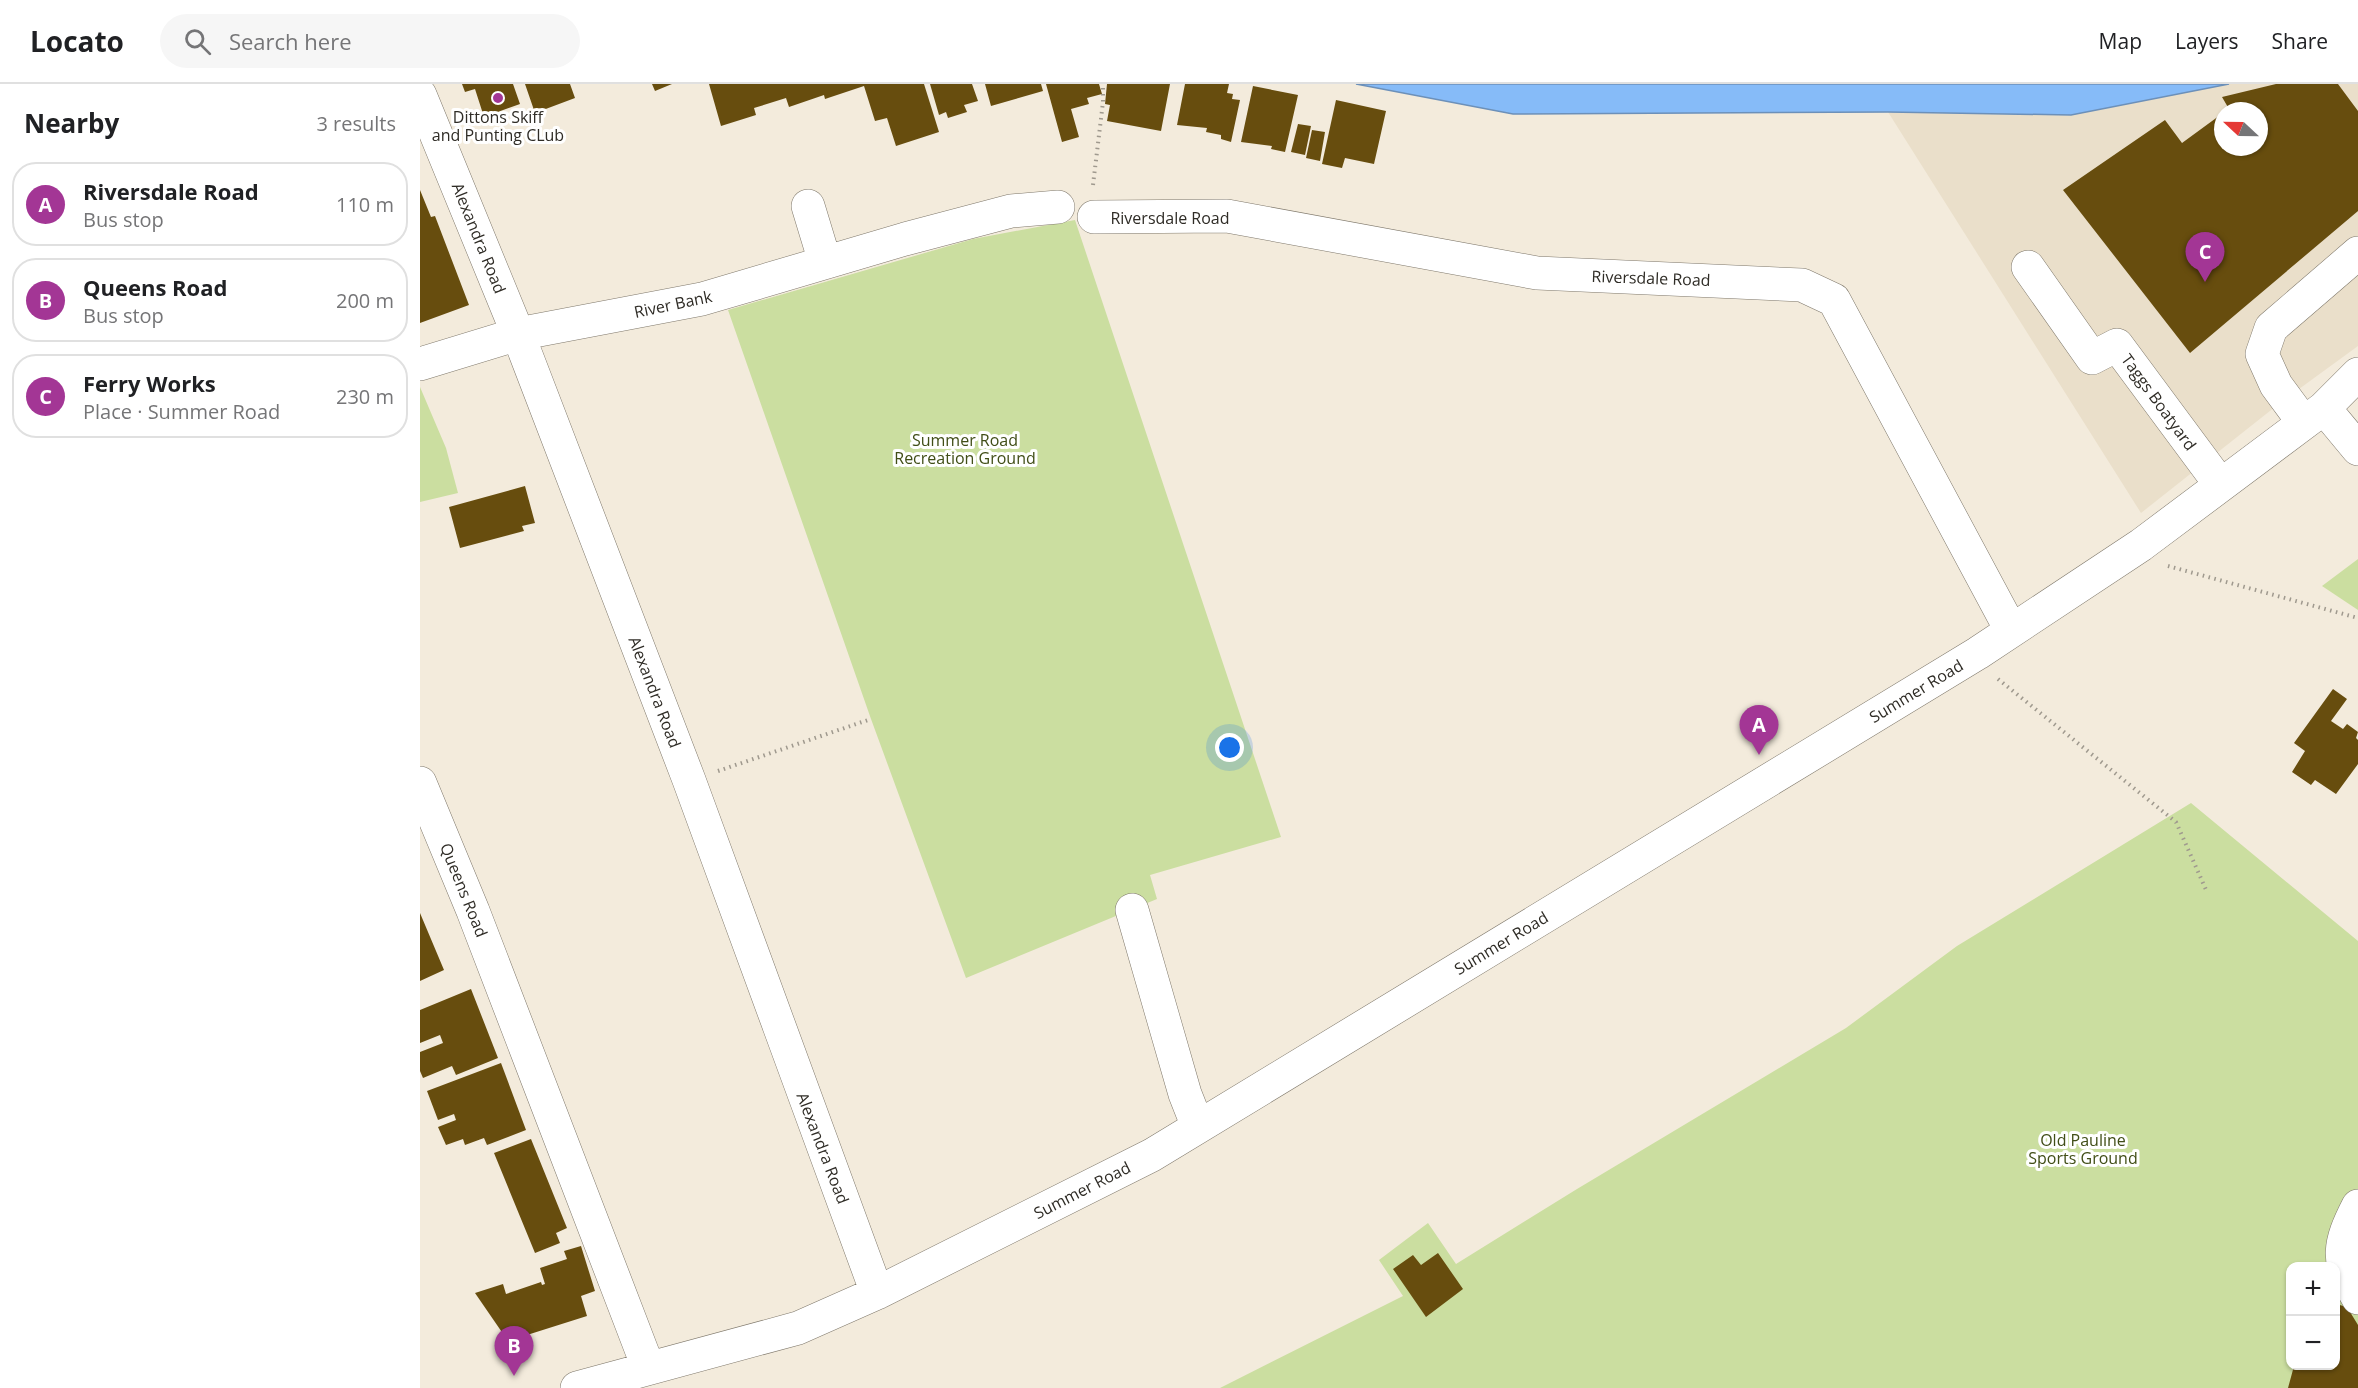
<!DOCTYPE html>
<meta charset="utf-8">
<style>
:root{--surface:#fff;--page:#f6f6f6;--text:#202124;--muted:#757577;--line:#e0e0e0;--accent:#a33695}
body{margin:0;font-family:"Open Sans",sans-serif;background:var(--page);color:var(--text)}
.controls{position:absolute;right:18px;bottom:18px;display:grid;overflow:hidden;border-radius:12px;box-shadow:0 2px 4px #0004}
.controls button{width:54px;height:54px;display:grid;place-items:center;padding:0;border:0;border-bottom:2px solid var(--line);background:var(--surface);color:var(--text);font:30px sans-serif}
.compass{position:absolute;left:1794px;top:18px;width:54px;height:54px;border-radius:50%;background:var(--surface);box-shadow:0 2px 4px #0004;rotate:292deg}
.you{position:absolute;left:810px;top:664px;width:21px;height:21px;margin:-15px;border:4px solid #fff;border-radius:50%;background:#1a73e8;box-shadow:0 0 0 9px #1a73e833}
.badge{display:grid;place-items:center;width:39px;height:39px;border-radius:50%;background:var(--accent);color:#fff;font-size:20px;font-weight:700}
.pin{position:absolute;translate:-50% -50px;filter:drop-shadow(0 2px 3px #0008)}
.pin::after{content:'';position:absolute;top:32px;width:21px;height:18px;background:inherit;clip-path:polygon(0 0,100% 0,50% 100%)}
.list{margin:0;padding:0;list-style:none}
h2{display:flex;justify-content:space-between;align-items:center;height:78px;margin:0;padding:0 24px;font-size:26px}
h2 small{font-size:20px;font-weight:400;color:var(--muted)}
.list li{display:grid;grid-template-columns:39px 1fr auto;gap:18px;align-items:center;box-sizing:border-box;height:84px;margin:0 12px 12px;padding:0 12px;border:2px solid var(--line);border-radius:24px}
.list b{display:block;font-size:22px;white-space:nowrap}
.list p{margin:0;font-size:20px;white-space:nowrap;color:var(--muted)}
.list em{font-size:20px;font-style:normal;color:var(--muted)}
.icon{flex:none;width:33px;height:33px;fill:none;stroke:currentColor;stroke-width:2;stroke-linecap:round;stroke-linejoin:round}
.map{position:relative;flex:none;width:1938px;height:1304px;overflow:hidden}
header{display:flex;align-items:center;gap:36px;box-sizing:border-box;height:84px;padding:0 30px;background:var(--surface);border-bottom:2px solid var(--line)}
header strong{font-size:28px}
nav{display:flex;gap:33px;margin-inline-start:auto;font-size:21px}
.search{width:420px;height:54px;background:var(--page);display:flex;align-items:center;gap:15px;box-sizing:border-box;padding:0 21px;border-radius:33px;color:var(--muted);font-size:22px}
main{display:flex}
aside{flex:1;background:var(--surface)}
.map>svg:first-child{display:block}
.built{fill:#eadfca;fill-rule:evenodd}
.green{fill:#cbdea0;fill-rule:evenodd}
.water{fill:#86bbf8;stroke:#6c90b9;stroke-width:1.5}
.building{fill:#674d0e}
.lines{fill:none;stroke-linecap:round;stroke-linejoin:round}
.minor-casing{stroke:#7f786b;stroke-width:34}
.path{stroke:#9f998e;stroke-width:4;stroke-dasharray:1.5 4.5;stroke-linecap:butt}
.minor{stroke:#fff;stroke-width:33}
.poi-dot{fill:#a33695;stroke:#fff;stroke-width:2}
.labels{text-anchor:middle;dominant-baseline:central;stroke-width:6;stroke-linejoin:round;paint-order:stroke}
.poi-label{font-size:16px;fill:#2f2c26;stroke:#fff}
.street-label{font-size:16px;fill:#2f2c26;stroke:#fff}
.park-label{font-size:16px;fill:#414e17;stroke:#fff}
</style>
<header>
<strong>Locato</strong>
<div class="search"><svg class="icon" aria-label="search" viewBox="0 0 24 24"><circle cx="10" cy="10" r="6"/><path d="M15 15l6 6"/></svg>Search here</div>
<nav><a>Map</a><a>Layers</a><a>Share</a></nav>
</header>
<main>
<aside>
<h2>Nearby<small>3 results</small></h2>
<ul class="list">
<li><span class="badge">A</span><div><b>Riversdale Road</b><p>Bus stop</p></div><em>110 m</em></li>
<li><span class="badge">B</span><div><b>Queens Road</b><p>Bus stop</p></div><em>200 m</em></li>
<li><span class="badge">C</span><div><b>Ferry Works</b><p>Place · Summer Road</p></div><em>230 m</em></li>
</ul>
</aside>
<div class="map">
<svg width="1938" height="1304" viewBox="0 0 1938 1304">
<rect width="100%" height="100%" fill="#f3ebdc"/>
<path class="built" d="M1809,0h129v262l-78,57 -139,110 -253,-401 183,3zM1803,27h36v36h-36z"/>
<path class="green" d="M655,136l206,617 -131,38 7,24 -191,79 -95,-259 -143,-409 245,-71z
M0,303l26,61 12,45 -38,9z
M1938,475v51l-36,-24z
M1771,719l167,138v447h-1138l183,-92 -24,-36 49,-37 28,41 121,-75 269,-161 111,-82zM1870,1182h46v100h-46z"/>
<path class="water" d="M936,0h873l-158,31 -183,-3 -375,2z"/>
<path class="building" d="M42,0h51l7,20 -36,13 -9,-28 -10,3z
M105,0h45l5,14 -40,15z
M232,0h20l-17,7z
M289,0h215l15,48 -43,14 -9,-28 -12,3 -11,-35 -39,13 -1,-4 -35,12 -3,-9 -32,10 2,7 -35,11z
M510,0h42l6,17 -14,4 3,7 -19,6 -2,-6 -7,3z
M565,0h56l2,7 -52,15z
M626,0h53l3,10 -15,4 2,6 -18,5 8,28 -17,5z
M687,0h63l-9,47 -54,-10 3,-16 -5,-1z
M765,0h44l-2,9 6,1 -1,5 8,1 -9,42 -10,-3v-4l-15,-3 1,-4 -30,-3z
M1856,0h62l20,27v100l-168,142 -127,-163 102,-70 17,23 41,-30v34h36v-36h-33l3,-2 -7,-12z
M833,2l45,9 -13,57 -14,-3 1,-3 -31,-4z
M916,16l50,11 -12,53 -29,-6 -3,10 -20,-4z
M878,40l13,2 -6,29 -14,-3z
M892,46l13,2 -5,29 -14,-3z
M0,106l11,27 4,-1 34,89 -49,18z
M105,402l10,37 -13,3 2,5 -64,17 -11,-41z
M1913,605l14,10 -16,22 12,8 4,-5 11,8 -2,6 2,2v24l-22,30 -21,-14 -4,5 -19,-13 13,-21 -11,-8z
M0,829l24,57 -24,11z
M51,905l27,69 -42,17 -4,-9 -29,12 -3,-7v-19l23,-9 -3,-8 -20,8v-33z
M81,979l25,67 -39,15 -3,-7 -19,7 -2,-6 -17,6 -8,-18 18,-7 -2,-6 -16,6 -11,-29z
M111,1055l36,89 -11,5 4,10 -25,10 -41,-100z
M161,1162l14,45 -14,5 6,20 -79,25 -33,-48 28,-9 3,10 35,-12 1,3 3,-1 -5,-16 27,-9 -3,-8z
M1018,1169l25,36 -37,28 -33,-48 20,-14 8,10z
M1916,1220l11,3 11,18v63h-70l6,-22h42z"/>
<g class="lines">
<g class="minor-casing">
<path id="minor" d="M0,11l98,239 171,446 188,513
M388,122l17,56
M674,133l133,-1 310,57 265,12 32,15 177,330
M1608,183l64,91 25,-13 103,139
M0,280l98,-30 184,-35 203,-60 106,-28 47,-4
M1904,324l34,41
M1884,339l-28,-38 -14,-31 9,-26 87,-75
M0,699l53,128 175,456
M712,826l53,184 13,33
M1938,1122c-19,37 -23,55 0,92
M157,1304l221,-60 79,-35 275,-138 826,-502 163,-108 183,-137 34,-34"/>
</g>
<path class="path" d="M673,101l10,-83v-18
M1748,482l190,52
M1578,595l178,143 31,70
M298,687l153,-52"/>
<use href="#minor" class="minor"/>
</g>
<circle class="poi-dot" cx="78" cy="14" r="6"/>
<g class="labels">
<g class="poi-label">
<text x="78" y="33">Dittons Skiff<tspan x="78" dy="18">and Punting CLub</tspan></text>
</g>
<g class="street-label">
<text x="750" y="134">Riversdale Road</text>
<text transform="translate(59 154) rotate(68)">Alexandra Road</text>
<text transform="translate(1231 194) rotate(2)">Riversdale Road</text>
<text transform="translate(253 220) rotate(-12)">River Bank</text>
<text transform="translate(1739 318) rotate(54)">Taggs Boatyard</text>
<text transform="translate(1496 607) rotate(-31)">Summer Road</text>
<text transform="translate(235 608) rotate(69)">Alexandra Road</text>
<text transform="translate(44 806) rotate(68)">Queens Road</text>
<text transform="translate(1081 859) rotate(-31)">Summer Road</text>
<text transform="translate(403 1064) rotate(69)">Alexandra Road</text>
<text transform="translate(662 1106) rotate(-27)">Summer Road</text>
</g>
<g class="park-label">
<text x="545" y="356">Summer Road<tspan x="545" dy="18">Recreation Ground</tspan></text>
<text x="1663" y="1056">Old Pauline<tspan x="1663" dy="18">Sports Ground</tspan></text>
</g>
</g>
</svg>
<div class="controls">
<button>+</button>
<button>−</button>
</div>
<svg class="compass" viewBox="-18 -18 36 36"><path d="M0-13l5 13h-10z" fill="#e53935"/><path d="M0 13l5-13h-10z" fill="#757577"/></svg>
<div class="you"></div>
<div class="pin badge" style="left:1339px;top:671px">A</div>
<div class="pin badge" style="left:94px;top:1292px">B</div>
<div class="pin badge" style="left:1785px;top:198px">C</div>
</div>
</main>
